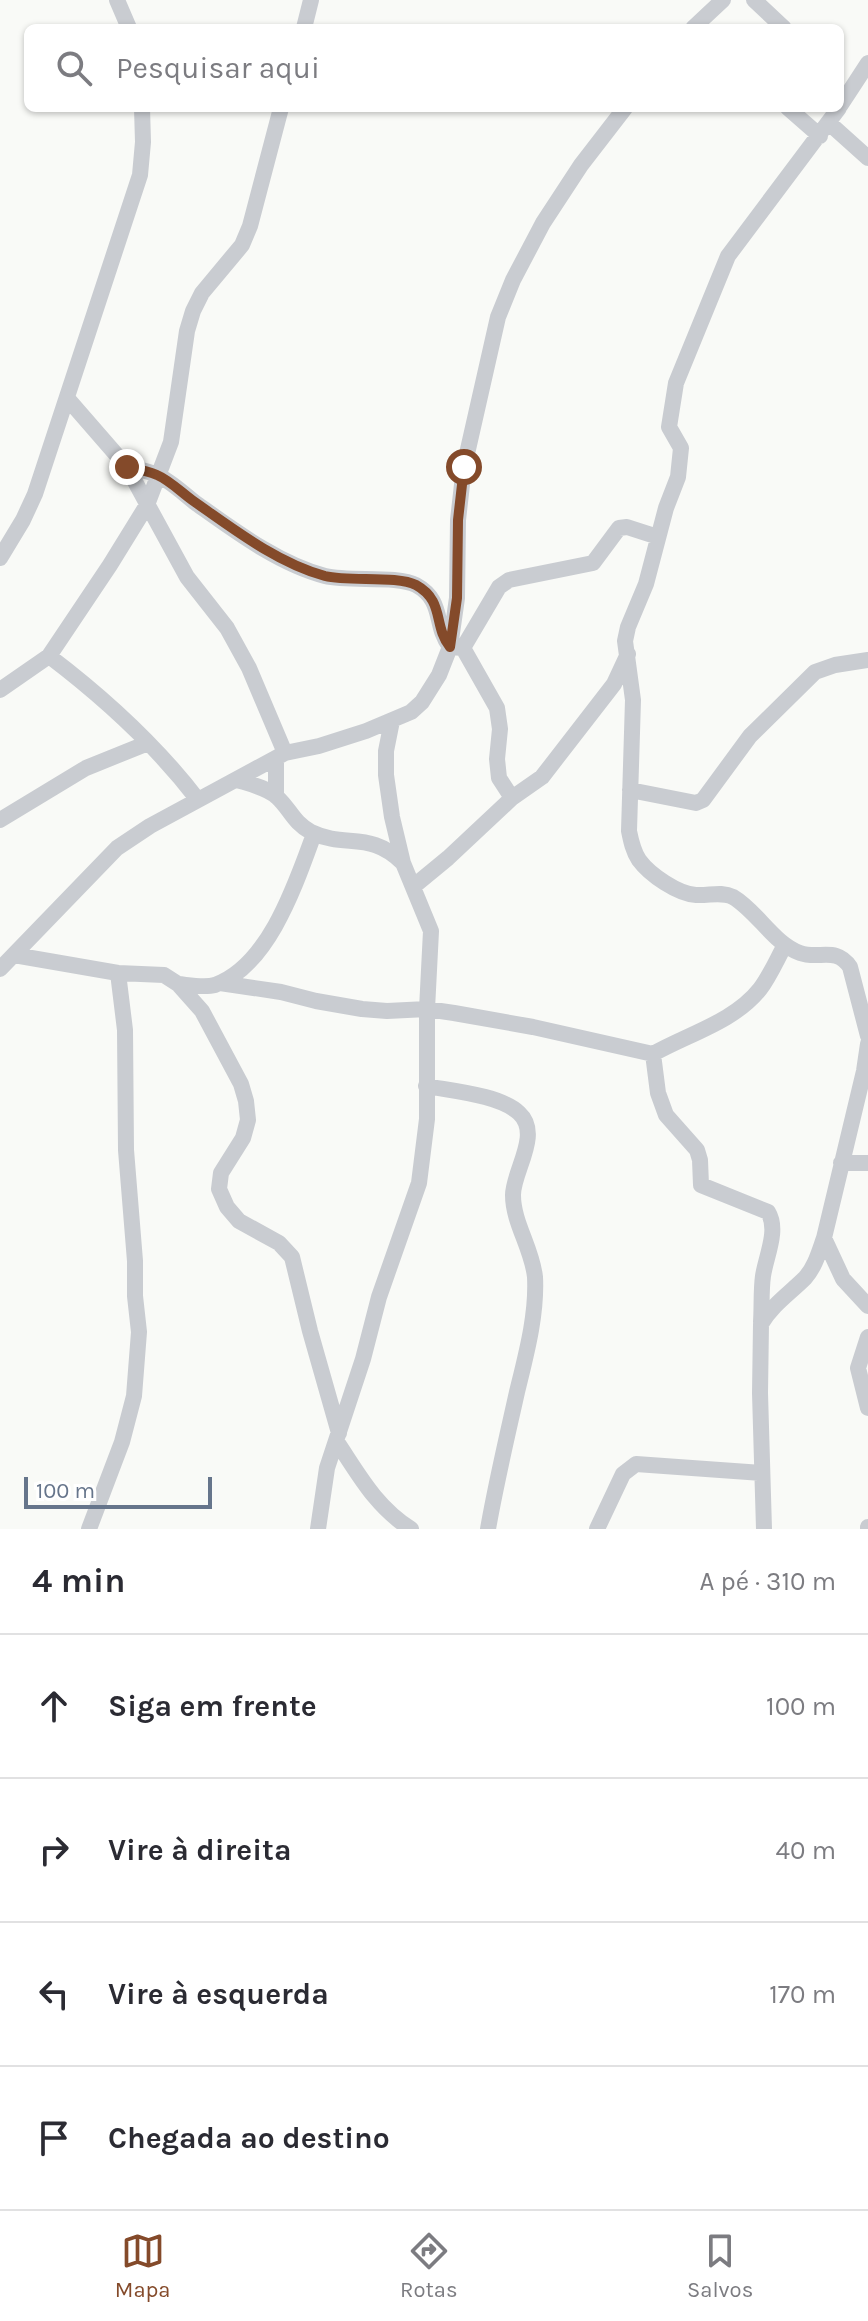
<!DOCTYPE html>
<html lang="pt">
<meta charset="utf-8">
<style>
:root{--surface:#fff;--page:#f2f2f3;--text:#2b2b33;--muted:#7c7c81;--line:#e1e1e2;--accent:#844a2a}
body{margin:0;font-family:Karla,sans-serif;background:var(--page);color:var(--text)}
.scale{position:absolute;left:24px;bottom:20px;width:188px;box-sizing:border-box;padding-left:8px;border:4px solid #66758b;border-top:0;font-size:22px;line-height:28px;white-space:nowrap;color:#66758b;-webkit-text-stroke:6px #fff;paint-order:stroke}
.stop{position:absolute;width:24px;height:24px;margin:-18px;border:6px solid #844a2a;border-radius:50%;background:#fff}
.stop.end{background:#844a2a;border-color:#fff;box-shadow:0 2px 8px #0008}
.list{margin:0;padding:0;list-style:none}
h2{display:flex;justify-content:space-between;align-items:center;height:104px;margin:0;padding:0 32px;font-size:34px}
h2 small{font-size:26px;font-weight:400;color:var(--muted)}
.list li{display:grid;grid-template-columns:52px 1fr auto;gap:24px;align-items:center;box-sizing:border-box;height:144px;padding:0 32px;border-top:2px solid var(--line)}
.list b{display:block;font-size:30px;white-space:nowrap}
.list em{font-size:26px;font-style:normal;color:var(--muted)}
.icon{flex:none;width:44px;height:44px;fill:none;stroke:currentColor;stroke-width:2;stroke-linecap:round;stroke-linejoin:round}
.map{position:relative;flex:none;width:868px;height:1529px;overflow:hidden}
.search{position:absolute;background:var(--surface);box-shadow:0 2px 6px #0004;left:24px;right:24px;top:24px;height:88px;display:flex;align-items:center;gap:20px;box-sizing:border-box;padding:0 28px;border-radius:12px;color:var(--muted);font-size:30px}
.sheet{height:680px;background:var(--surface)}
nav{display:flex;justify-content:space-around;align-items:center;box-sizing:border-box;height:112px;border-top:2px solid var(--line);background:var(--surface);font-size:22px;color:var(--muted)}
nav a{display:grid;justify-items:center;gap:4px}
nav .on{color:var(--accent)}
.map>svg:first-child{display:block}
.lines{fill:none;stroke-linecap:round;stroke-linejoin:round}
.minor{stroke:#c9ccd1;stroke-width:16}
.route{stroke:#844a2a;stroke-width:10}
</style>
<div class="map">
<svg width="868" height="1529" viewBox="0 0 868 1529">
<rect width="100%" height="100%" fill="#f9faf7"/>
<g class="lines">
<path class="minor" d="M117,0l12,28
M754,0l30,28
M304,28l7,-28
M693,28l30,-28
M840,106l28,-43
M788,108l32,28
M839,108l-111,148 -52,127 -7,44 12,21 -3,29 -12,31 -20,76 -18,43 -3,14 8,59 -4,131c2,10 4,20 10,29 11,15 39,34 57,35 13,1 25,-4 37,2 24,14 41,47 67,56 19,7 36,-7 50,14l18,69
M829,123l39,35
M67,398l60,69 60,110 40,51 22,40 36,85
M127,467c10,2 21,4 30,8 14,6 28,20 40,29 38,27 82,60 128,72 25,6 72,-1 91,9 29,16 17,40 34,62l13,1
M0,558l23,-38 12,-26 105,-319 3,-33 -1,-34
M463,648l36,-61 10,-7 84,-17 26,-35 8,-1 31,10
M463,648l34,60 3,21 -3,30 2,19 13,20
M49,656c54,41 107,89 149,144
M0,690l49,-34 61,-91 37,-60 24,-63 16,-111 6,-20 9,-18 40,-48 8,-19 31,-118
M276,759v37
M237,780c13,4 31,8 40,17 14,13 16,25 34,35 35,17 59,-2 92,31
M630,790l66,13 7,-3 47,-64 65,-64 20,-7 33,-5
M0,820l86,-52 62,-25
M414,886l34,-28 64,-60 30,-21 72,-93 14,-30
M14,955l104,18 46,2 14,9 24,27 39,73 5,17 2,19 -5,18 -22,35 -2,16 8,18 12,14 40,22 13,14 18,74 29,102
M0,969l117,-121 33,-22 135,-73 34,-7 47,-15 45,-19 11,-10 17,-27 11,-28 7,-49 1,-78 6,-53 34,-150 15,-37 30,-57 38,-58 44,-57
M220,983l61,9 35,9 46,8 25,2 40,-2 27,4 79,14 120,27c35,-20 81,-32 107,-65 10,-13 17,-30 25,-44
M178,984c11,1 26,4 37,1 54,-19 81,-102 99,-151
M653,1054l5,39 8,22 31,35 3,10 1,25 67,27c11,18 -2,44 -5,64 -2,14 -1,31 -2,46
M426,1086c26,5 74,9 93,27 23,21 -6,58 -6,82 0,28 19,53 22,82 2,38 -9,78 -18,115 -10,45 -21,91 -29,137
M841,1163h27
M824,1238l19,41 25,27
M868,1337l-10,31 10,40
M337,1442c22,33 39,65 74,87
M89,1529l33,-87 12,-46 5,-64 -4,-36v-35l-9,-111 -1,-120 -7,-57
M318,1529l9,-61 36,-109 16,-62 40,-114 8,-64v-110l4,-78 -28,-68 -11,-46 -6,-42v-24l6,-30
M597,1529l26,-55 13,-10 126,9
M764,1529l-4,-136 1,-69c11,-19 29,-31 44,-46 10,-11 14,-26 19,-40l40,-167 4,-27
M868,1529v-2"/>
</g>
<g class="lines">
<path class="route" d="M127,467c10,2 21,4 30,8 12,5 24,17 35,25 40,28 85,63 133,76 25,6 72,-1 91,9 29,16 17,41 34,62l7,-49 1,-78 6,-53"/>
</g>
</svg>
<div class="scale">100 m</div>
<div class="stop" style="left:464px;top:467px"></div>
<div class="stop end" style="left:127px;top:467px"></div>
<div class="search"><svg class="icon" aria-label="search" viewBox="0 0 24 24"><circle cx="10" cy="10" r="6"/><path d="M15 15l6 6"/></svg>Pesquisar aqui</div>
</div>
<section class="sheet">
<h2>4 min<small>A pé · 310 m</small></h2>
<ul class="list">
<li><svg class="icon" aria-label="ahead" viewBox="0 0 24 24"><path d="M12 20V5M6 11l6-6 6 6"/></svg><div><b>Siga em frente</b></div><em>100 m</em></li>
<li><svg class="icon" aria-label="right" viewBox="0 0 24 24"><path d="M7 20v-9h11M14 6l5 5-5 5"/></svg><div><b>Vire à direita</b></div><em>40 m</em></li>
<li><svg class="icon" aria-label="left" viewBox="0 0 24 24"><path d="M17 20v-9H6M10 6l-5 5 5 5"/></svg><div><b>Vire à esquerda</b></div><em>170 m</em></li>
<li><svg class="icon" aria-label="arrive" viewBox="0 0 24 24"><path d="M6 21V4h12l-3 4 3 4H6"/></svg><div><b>Chegada ao destino</b></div></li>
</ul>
</section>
<nav>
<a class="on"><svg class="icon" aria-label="map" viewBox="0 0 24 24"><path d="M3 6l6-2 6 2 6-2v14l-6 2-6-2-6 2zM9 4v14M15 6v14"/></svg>Mapa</a>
<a><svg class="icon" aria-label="directions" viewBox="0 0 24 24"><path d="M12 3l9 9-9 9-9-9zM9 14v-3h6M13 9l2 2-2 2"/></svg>Rotas</a>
<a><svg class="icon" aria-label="saved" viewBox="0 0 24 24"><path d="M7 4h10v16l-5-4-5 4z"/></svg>Salvos</a>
</nav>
